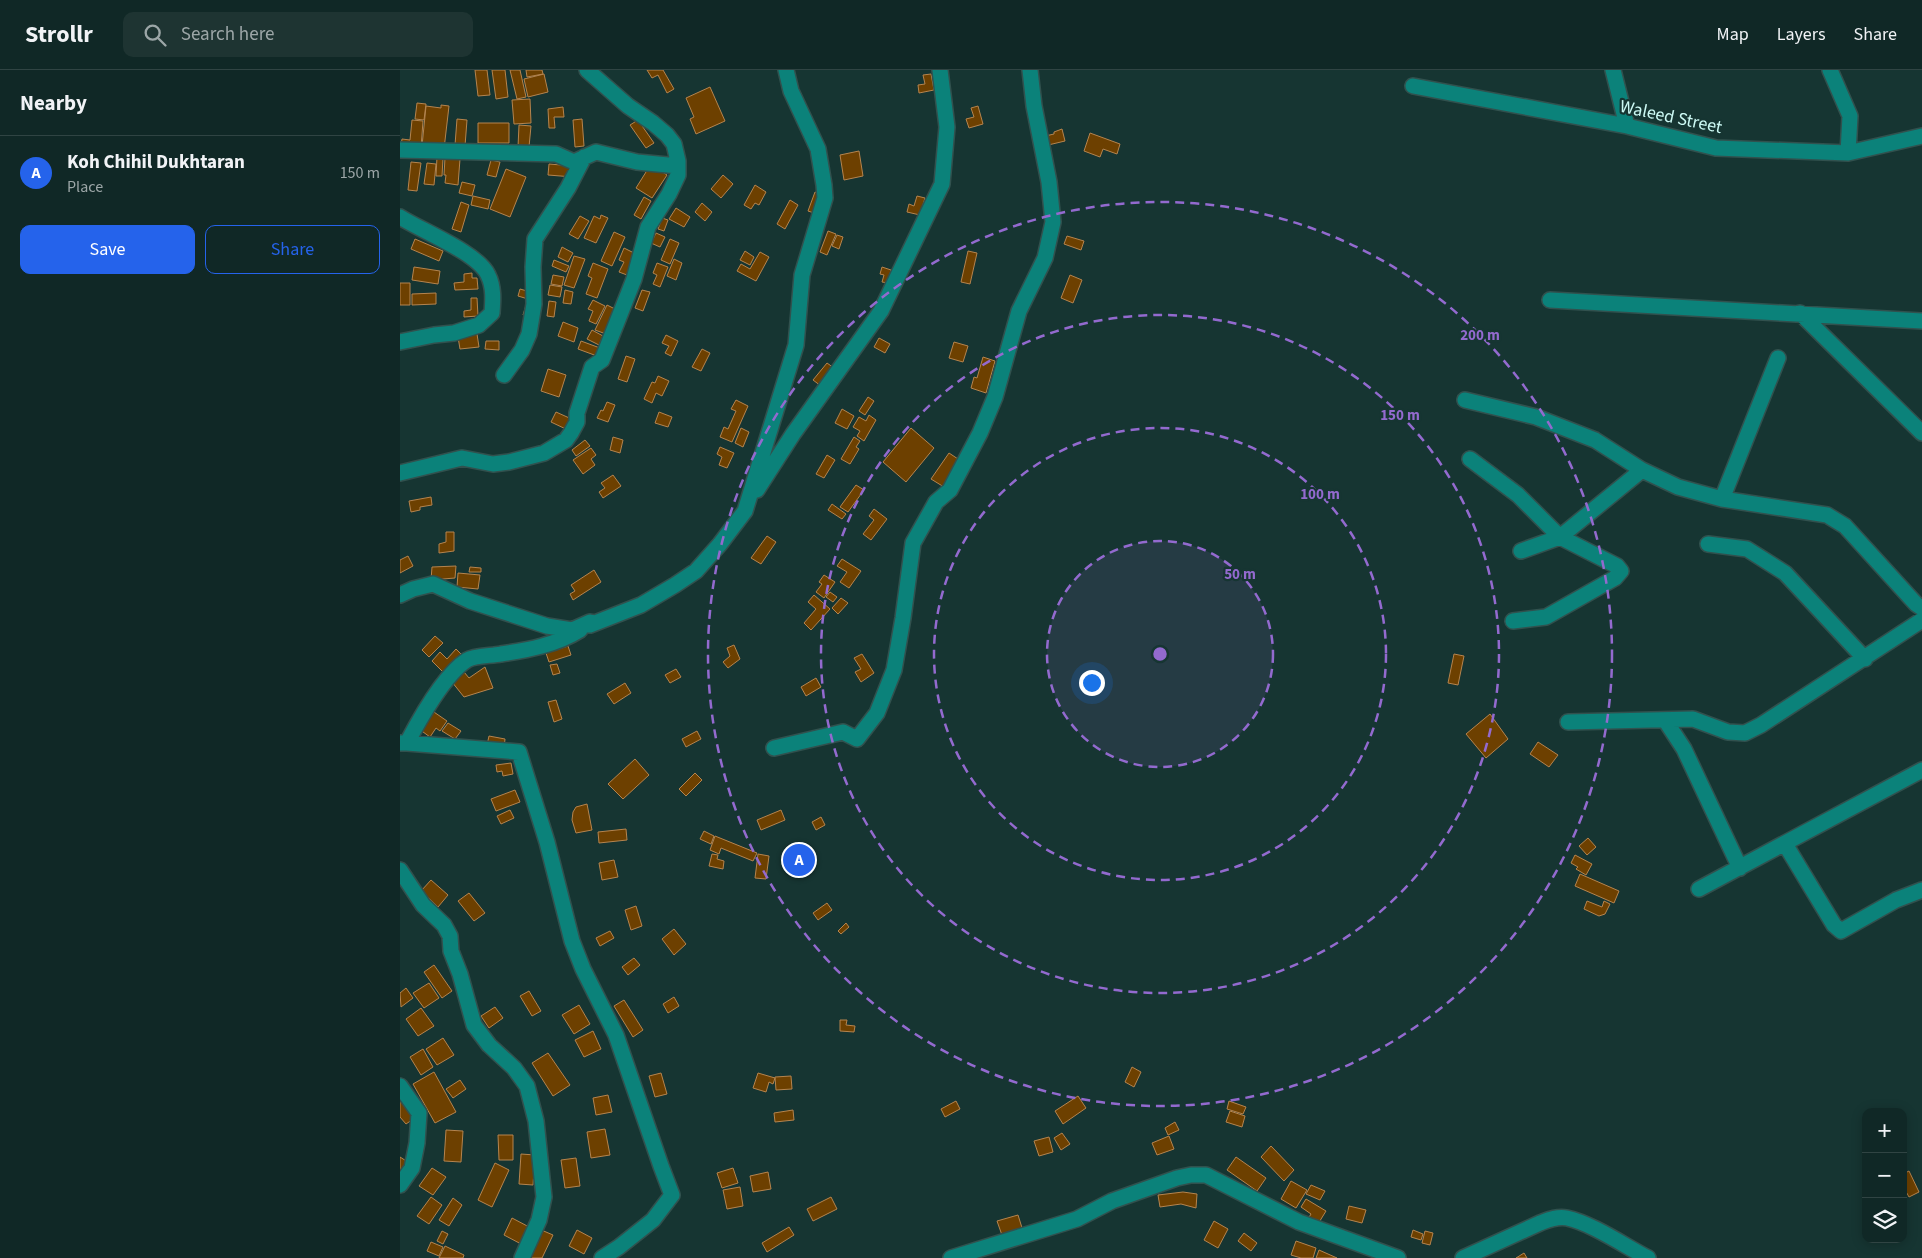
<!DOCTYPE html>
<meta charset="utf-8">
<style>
:root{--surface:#102826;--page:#1e3432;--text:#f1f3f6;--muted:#9ca6a7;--line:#304443;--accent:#2563eb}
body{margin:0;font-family:"Source Sans 3",sans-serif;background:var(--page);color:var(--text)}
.controls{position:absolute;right:15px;bottom:15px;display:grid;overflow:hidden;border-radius:10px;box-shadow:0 2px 12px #0003}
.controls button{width:45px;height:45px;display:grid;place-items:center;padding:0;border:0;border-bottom:1px solid var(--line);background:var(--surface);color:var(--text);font:25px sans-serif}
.you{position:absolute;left:691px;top:612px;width:18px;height:18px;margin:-12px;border:4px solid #fff;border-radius:50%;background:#1a73e8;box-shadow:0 0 0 8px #1a73e833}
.badge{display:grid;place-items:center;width:32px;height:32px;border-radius:50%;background:var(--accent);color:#fff;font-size:16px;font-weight:700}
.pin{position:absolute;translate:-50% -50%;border:2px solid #fff;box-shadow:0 1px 5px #0006}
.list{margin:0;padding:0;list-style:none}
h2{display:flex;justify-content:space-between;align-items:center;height:65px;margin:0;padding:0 20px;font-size:21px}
h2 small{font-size:16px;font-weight:400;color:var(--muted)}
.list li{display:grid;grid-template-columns:32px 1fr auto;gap:15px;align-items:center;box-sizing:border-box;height:75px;padding:0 20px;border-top:1px solid var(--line)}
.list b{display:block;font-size:19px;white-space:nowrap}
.list p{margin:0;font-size:16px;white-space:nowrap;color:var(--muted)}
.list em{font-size:16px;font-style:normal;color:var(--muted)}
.actions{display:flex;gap:10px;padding:15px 20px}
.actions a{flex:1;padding:11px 0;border:1px solid var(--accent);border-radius:10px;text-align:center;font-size:18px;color:var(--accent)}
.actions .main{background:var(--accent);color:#fff}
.icon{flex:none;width:28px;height:28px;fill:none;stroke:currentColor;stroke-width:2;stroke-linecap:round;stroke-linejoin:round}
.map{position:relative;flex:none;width:1522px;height:1188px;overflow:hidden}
header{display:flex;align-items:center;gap:30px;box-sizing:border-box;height:70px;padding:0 25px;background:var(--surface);border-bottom:1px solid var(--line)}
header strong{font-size:24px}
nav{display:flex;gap:28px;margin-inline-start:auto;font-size:18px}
.search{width:350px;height:45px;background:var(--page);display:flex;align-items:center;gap:12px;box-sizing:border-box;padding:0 18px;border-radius:10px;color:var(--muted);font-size:19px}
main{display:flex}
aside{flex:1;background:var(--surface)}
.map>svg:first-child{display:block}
.building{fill:#6d4000;stroke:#b5844e}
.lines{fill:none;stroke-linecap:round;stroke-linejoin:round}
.street-casing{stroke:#31514e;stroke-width:18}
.street{stroke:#0b827a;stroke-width:15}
.ring{fill:none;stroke:#936acf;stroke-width:2.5;stroke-dasharray:9 6}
.labels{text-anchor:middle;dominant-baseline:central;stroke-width:4.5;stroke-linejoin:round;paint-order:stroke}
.street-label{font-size:18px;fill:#ccf9f4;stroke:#163532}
.centre{fill:#936acf;stroke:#163532;stroke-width:2.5}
.ring-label{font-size:15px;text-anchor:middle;font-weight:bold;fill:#936acf;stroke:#163532;stroke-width:4.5;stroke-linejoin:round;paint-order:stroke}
</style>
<header>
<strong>Strollr</strong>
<div class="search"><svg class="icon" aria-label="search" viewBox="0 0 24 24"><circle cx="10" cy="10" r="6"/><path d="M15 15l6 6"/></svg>Search here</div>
<nav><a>Map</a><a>Layers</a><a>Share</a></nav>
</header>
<main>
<aside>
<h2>Nearby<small></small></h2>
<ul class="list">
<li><span class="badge">A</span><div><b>Koh Chihil Dukhtaran</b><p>Place</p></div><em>150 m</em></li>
</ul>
<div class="actions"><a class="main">Save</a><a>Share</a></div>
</aside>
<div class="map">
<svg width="1522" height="1188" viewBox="0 0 1522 1188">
<rect width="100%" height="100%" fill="#163532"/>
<path class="building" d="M75,0h12l3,25 -12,1z
M92,0h13l3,27 -12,2z
M110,0h10l6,27 -9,2z
M126,0h16l1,4 -16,3z
M247,0h16l11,19 -7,4 -9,-18 -6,3z
M144,4l4,18 -20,5 -4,-18z
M531,4l3,16 -15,3 -1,-8 7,-1 -2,-9z
M310,17l15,34 -29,13 -6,-15 4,-2 -8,-19z
M130,29l1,24 -17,1 -2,-24z
M17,33l9,1 -2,16 -9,-1z
M41,35l8,1 -5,43 -22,-3 4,-40 15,2z
M578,36l5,18 -14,4 -3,-9 8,-2 -3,-9z
M163,37l1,10h-10l1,11h-6l-1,-19z
M57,49l10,1 -2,26 -10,-1z
M182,49l2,27 -9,1 -2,-27z
M12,50l11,1 -2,27 -20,-2 1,-7 8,1z
M238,50l16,23 -8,5 -16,-23z
M78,53h31v20h-31z
M119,55l12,1 -2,21h-11z
M662,59l3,12 -21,5 -3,-9 13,-3v-2z
M690,63l30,11 -3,10 -14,-5 -3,8 -16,-6z
M459,81l4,25 -19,4 -4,-25z
M37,87l6,1 -1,18h-6z
M45,88l15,1 -2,26 -13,-2 1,-8h-2z
M91,90l9,2 -4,15 -9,-2z
M11,92l10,1 -4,28 -9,-1z
M27,93l9,1 -2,21 -10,-1z
M149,94l24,2v11l-25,-2z
M251,94l16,11 -15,23 -16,-10z
M106,99l20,8 -16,40 -20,-8z
M323,105l10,9 -12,14 -10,-9z
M62,112l13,3 -3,11 -13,-3z
M355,115l11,7 -7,13 -4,-2 -4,6 -7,-4z
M415,122l9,3 -7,19 -9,-3z
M73,126l17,4 -2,9 -17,-4z
M517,126l8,2 -5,17 -13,-3 2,-8 5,2z
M244,127l7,4 -10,18 -7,-4z
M390,130l8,5 -13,24 -8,-5z
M61,132l8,3 -8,27 -9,-3z
M302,133l10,9 -7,9 -10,-9z
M276,138l14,9 -6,10 -15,-8z
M201,145l7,3 -12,25 -12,-5 10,-22 6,3z
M180,146l9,5 -11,18 -9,-5z
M262,148l6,2 -4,11 -6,-2z
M428,161l8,3 -9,21 -7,-3z
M214,162l11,5 -13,29 -11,-5z
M256,163l9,4 -5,10 -9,-4z
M437,165l6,2 -4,12 -7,-3z
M667,166l17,5 -3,9 -17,-6z
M15,169l28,12 -4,10 -28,-12z
M270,169l9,4 -9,21 -9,-4z
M162,177l11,6 -5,9 -10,-5z
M224,178l12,6 -9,21 -8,-3 5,-10 -5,-2z
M345,181l9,6 -4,8 -10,-5z
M568,181l9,2 -7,31 -9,-2z
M360,182l9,5 -13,24 -19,-10 4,-7 9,5z
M174,186l11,3 -11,29 -10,-3z
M274,189l8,4 -6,17 -9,-4z
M154,190l15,6 -3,6 -14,-6z
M193,193l15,6 -11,29 -11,-4 6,-16 -4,-2z
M257,193l11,4 -8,20 -7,-3 4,-9 -4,-2z
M14,197l26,4 -2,13 -26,-4z
M482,197l9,3 -3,13 -6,-1 2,-7 -4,-1z
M72,203v5h5l1,11 -23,1 -1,-7 10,-1v-8z
M153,205l11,2 -2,9 -11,-2z
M670,205l12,5 -9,23 -12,-5z
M0,213h10v22h-10z
M150,215l12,2 -2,10 -12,-2z
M120,219l21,6 -7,28 -5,-6 -6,-2 5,-16 -10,-3z
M165,220l8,2 -2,12 -8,-1z
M242,220l8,2 -7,19 -8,-3z
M36,223v11l-24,1v-11z
M71,228h6l1,18 -14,1v-6l7,-1z
M193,230l12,6 -9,18 -7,-3 4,-10 -5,-2z
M149,231l7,1 -2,15 -7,-1z
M207,235l10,5 -11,24 -11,-4z
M163,252l15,6 -4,14 -16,-6z
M192,260l11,6 -4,9 -12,-6z
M77,264l2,13 -19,2 -2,-12z
M266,265l12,6 -7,15 -6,-3 4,-7 -7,-3z
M479,268l11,6 -5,9 -11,-6z
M86,271h13v9l-14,-1z
M181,271l19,7 -3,8 -19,-7z
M554,272l14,4 -5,16 -14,-4z
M302,279l8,4 -9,18 -9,-4z
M226,286l9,3 -8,23 -9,-3z
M583,287l12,4 -9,32 -15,-5 3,-11 3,1z
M427,293l7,5 -13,18 -8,-6z
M148,299l18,6 -7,22 -18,-6z
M258,306l11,5 -7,15 -6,-3 -4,10 -8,-4 8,-17 3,1z
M468,327l6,4 -9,14 -6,-4z
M336,330l12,6 -16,36 -12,-5 4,-10 4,2 8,-18 -5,-2z
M207,332l8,3 -7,17 -11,-4 4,-8 2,1z
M442,339l12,7 -7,13 -12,-6z
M156,342l20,9 -6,10 -19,-9z
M259,342l13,5 -4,10 -13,-4z
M469,345l7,5 -12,21 -7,-5 3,-5 -7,-4 6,-10 7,4z
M341,358l8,4 -6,15 -8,-4z
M511,358l23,20 -28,34 -23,-20z
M213,367l10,3 -3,13 -10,-3z
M454,367l6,4 -4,6 3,2 -9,15 -9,-5z
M185,370l5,6 -14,10 -4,-6z
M320,377l14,6 -7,15 -8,-3 3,-8 -5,-3z
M191,378l5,7 -5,4 4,6 -12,9 -10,-14z
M549,383l12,8 -17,26 -13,-8z
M427,385l8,5 -11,18 -8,-4z
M213,405l8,11 -18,12 -4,-6 6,-4 -4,-5z
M456,415l8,5 -16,22 -8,-5z
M31,427l1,8 -12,2v3l-9,2 -2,-11z
M432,434l14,10 -4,5 -14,-9z
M474,439l13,10 -16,21 -8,-6 11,-14 -5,-4z
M46,462h8v19l-15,2v-9l7,-2z
M367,466l9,6 -15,22 -10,-6z
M8,486l5,10 -13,7v-13z
M442,489l19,12 -12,17 -9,-6 7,-10 -10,-6z
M56,496l-1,12 -24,2 1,-13z
M70,497l11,1v4h-12z
M194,500l7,12 -28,18 -3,-6 5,-3 -4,-6z
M58,503l22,2 -2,14 -21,-2z
M424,505l11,7 -11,16 -8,-6 6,-8 -3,-2z
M430,522l7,5 -4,5 -7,-5z
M414,525l16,14 -19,21 -7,-7 12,-14 -8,-7z
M441,528l7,5 -10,11 -6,-6z
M35,566l8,7 -14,14 -7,-7z
M334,575l6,14 -12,9 -5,-6 7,-6 -3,-8z
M168,576l3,9 -22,7 -3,-9z
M56,579l6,6 -18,18 -12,-12 8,-9 7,7z
M462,584l12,19 -13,9 -6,-10 6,-3 -7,-11z
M1054,584l10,2 -6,29 -10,-2z
M157,594l3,9 -7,2 -3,-10z
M85,597l8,21 -29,9 -12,-15 12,-10 5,6z
M276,599l5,8 -11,6 -5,-8z
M416,608l5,9 -15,9 -5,-9z
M225,613l6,10 -17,11 -7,-10z
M156,630l6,19 -8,3 -6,-20z
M31,640l16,11 -7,10 -4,-3 -6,9 -11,-8z
M1090,644l18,25 -22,19 -20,-24z
M48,653l13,8 -6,8 -13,-8z
M297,661l4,8 -15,8 -4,-8z
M89,666l16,3 -1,9 -17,-3z
M1138,672l20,13 -9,12 -19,-13z
M235,689l14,16 -26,24 -15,-15z
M111,693l2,11 -10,2 -1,-5 -5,1 -1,-7z
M295,703l7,7 -16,16 -7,-7z
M115,720l5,12 -24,9 -5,-12z
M187,734l5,26 -16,3 -4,-13 1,-8 3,-5z
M110,740l4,8 -13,6 -4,-8z
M381,740l4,10 -24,10 -4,-10z
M421,747l4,8 -9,5 -4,-8z
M226,759l1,11 -28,3 -1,-11z
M304,761l10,5 -3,8 -11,-5z
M315,766l42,17 -4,8 -32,-13 -2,6 -9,-4z
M1188,768l8,9 -9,8 -8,-9z
M312,784l6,1 -1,4 7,2 -1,8 -14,-3z
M358,784l11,2 -3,23 -11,-1z
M1175,785l17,9 -6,11 -10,-6 2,-2 -7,-4z
M214,790l4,17 -16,3 -3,-17z
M1180,804l39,17 -5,12 -39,-17z
M31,810l17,15 -10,12 -17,-16z
M69,823l16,20 -11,8 -16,-20z
M1187,831l15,6 2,-6 6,3 -5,10 -6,2 -15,-7z
M427,833l5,7 -14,10 -5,-7z
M236,836l6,20 -11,4 -6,-20z
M446,853l3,4 -8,7 -3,-3z
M274,859l12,15 -12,11 -12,-16z
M210,861l4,7 -14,8 -4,-8z
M234,888l6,7 -12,10 -6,-8z
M34,895l18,26 -10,7 -18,-26z
M29,913l10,15 -15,10 -11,-15z
M6,918l7,10 -12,9 -1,-14z
M129,921l12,20 -9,5 -12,-20z
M274,927l5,9 -11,7 -5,-9z
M224,930l19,30 -10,7 -19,-31z
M179,935l11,19 -16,10 -12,-19z
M95,937l8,11 -14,10 -8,-12z
M21,938l13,18 -16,10 -12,-17z
M440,950h7l-1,5 9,1 -1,6 -14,-1z
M193,961l8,18 -17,8 -9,-17z
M43,968l11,17 -17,10 -11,-16z
M23,979l10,18 -12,8 -11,-18z
M148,983l22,32 -17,11 -21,-33z
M732,997l9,5 -7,15 -9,-5z
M34,1002l22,40 -21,11 -22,-39z
M261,1003l6,21 -12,3 -6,-21z
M358,1003l17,5 -2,6 -4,-2 -3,10 -13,-4z
M391,1006l1,13 -16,1 -1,-13z
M60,1010l6,9 -13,9 -7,-9z
M0,1019l19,26 -13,9 -6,-7z
M208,1025l4,17 -16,3 -3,-17z
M678,1026l8,12 -23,16 -8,-13z
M556,1031l4,8 -15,8 -4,-8z
M829,1031l17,6 -3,7 -16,-5z
M393,1040l1,10 -19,2 -1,-9z
M830,1041l15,5 -3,11 -16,-5z
M775,1052l4,8 -11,5 -3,-7z
M205,1059l5,26 -19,3 -4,-26z
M46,1060l17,1 -2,31 -17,-1z
M662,1063l8,11 -9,6 -7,-12z
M98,1065h15v25h-14z
M769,1066l5,13 -17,6 -5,-12z
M649,1067l4,15 -14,4 -5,-15z
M871,1076l23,24 -10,11 -23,-24z
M121,1084l14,1 -2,30 -14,-1z
M0,1087l11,7 -11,18z
M836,1087l30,21 -9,13 -30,-21z
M176,1088l4,28 -15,2 -4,-28z
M95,1093l14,7 -17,37 -14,-7z
M32,1098l14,9 -13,18 -14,-9z
M333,1098l5,15 -16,5 -5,-15z
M1509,1101l10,21 -10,5 -6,-11v-12z
M368,1102l3,17 -18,3 -3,-16z
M891,1111l16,9 -11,18 -15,-9z
M911,1115l14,6 -5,9 -14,-6z
M340,1117l3,19 -16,3 -4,-19z
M783,1122l14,2 -1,14 -15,-4 -21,3 -2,-12z
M31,1127l11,8 -13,19 -12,-8z
M431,1127l6,12 -24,12 -6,-12z
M53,1128l9,7 -13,21 -10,-6z
M906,1129l20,12 -8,13 -10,-5 3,-5 -10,-7z
M949,1136l17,4 -4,13 -16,-4z
M618,1145l5,16 -20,7 -6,-17z
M112,1148l19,10 -8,17 -19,-10z
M814,1151l14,8 -10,19 -14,-8z
M389,1157l5,8 -27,17 -5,-9z
M139,1159l14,6 -11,23h-16z
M177,1160l15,8 -8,16 -15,-8z
M1013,1160l10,4 -2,6 -10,-3z
M42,1161l6,3 -5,10 -6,-3z
M1025,1161l8,2 -3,12 -8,-2z
M844,1163l13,10 -6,8 -13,-10z
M896,1171l20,7 -3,10h-12l-10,-3z
M31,1172l12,5 -4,9 -12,-5z
M45,1176l19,9 -1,3h-24z
M919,1180l18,8h-21z
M1124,1183l3,5h-11z"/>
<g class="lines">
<g class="street-casing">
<path id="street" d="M1213,0l14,56
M1430,0l20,46 -2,37
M1013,16l214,40 89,22 132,5 74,-17
M0,80l156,4 18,8 22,-10 41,10 41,4
M0,147c22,14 78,36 88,58 6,12 5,25 4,38l-13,12 -25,8 -20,2 -34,7
M1150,230l372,21
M1400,243l122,120
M104,305l18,-25 7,-16 5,-30 -1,-37 2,-28 33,-51 16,-31
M1065,330l71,17 59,23 47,30 36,17 44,12 105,16 18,11 71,78 6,4
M1070,389l48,36 42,42 57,29 4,5 -6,7 -69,39 -33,4
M0,403l62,-15 31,6 16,-2 35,-9 22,-13 5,-7 6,-11v-9l15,-46 10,-7 32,-81 14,-52 21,-33 9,-19v-14l-4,-17 -7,-9 -14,-12 -25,-17 -41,-36
M357,420l36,-56 88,-123 61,-127 5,-57 -7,-57
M1322,429l56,-141
M1308,474l39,5 38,24 80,86
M1121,481l39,-14 82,-67
M0,525l13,-6 20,-5 37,17 77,25 25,4 18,-8v3l51,-20 34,-20 21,-14 24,-27 25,-33 51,-166 6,-70 23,-77 -1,-13 -6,-36 -27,-58 -5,-21
M1265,650l19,29 56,119
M1168,652l125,-3 35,13 17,1 16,-8 161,-105
M0,673h7c12,-23 38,-69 60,-83 8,-5 24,-4 34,-6 27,-4 55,-9 79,-24
M7,673l112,9 28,90 25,99 11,28 33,66 45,131 11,29 -19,25 -34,27 -17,11
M374,678l69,-16 14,7 20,-26 17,-43 9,-52 10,-75 23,-41 14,-12 30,-57 15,-36 24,-86 26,-53 8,-36 -4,-40 -15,-76 -4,-36
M1385,774l49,81 7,6 55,-31 26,-10
M0,800l23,35 21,20 6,11 1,15 9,23 14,51 15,20 25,23 13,18 9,35 8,76 -5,23 -17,38
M1299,819l223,-119
M0,1016l19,27 -2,30 -5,25 -12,17
M551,1188l126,-39 35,-18 65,-23 14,-3h15l93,47 99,36
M1063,1188l77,-35c8,-3 17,-7 27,-5 24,5 58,28 81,40"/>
</g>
<use href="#street" class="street"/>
</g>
<circle cx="760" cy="584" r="113" fill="#936acf" fill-opacity=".12"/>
<g class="ring">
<circle cx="760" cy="584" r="113"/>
<circle cx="760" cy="584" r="226"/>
<circle cx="760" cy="584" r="339"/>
<circle cx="760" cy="584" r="452"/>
</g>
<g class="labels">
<g class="street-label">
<text transform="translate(1271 47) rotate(12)">Waleed Street</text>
</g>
</g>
<circle cx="760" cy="584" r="8" class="centre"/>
<g class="ring-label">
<text x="1080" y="270">200 m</text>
<text x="1000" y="350">150 m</text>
<text x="920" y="429">100 m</text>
<text x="840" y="509">50 m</text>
</g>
</svg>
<div class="controls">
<button>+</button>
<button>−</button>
<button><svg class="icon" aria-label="layers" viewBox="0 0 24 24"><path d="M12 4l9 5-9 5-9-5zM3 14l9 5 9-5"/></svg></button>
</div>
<div class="you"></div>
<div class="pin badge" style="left:399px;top:790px">A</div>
</div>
</main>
